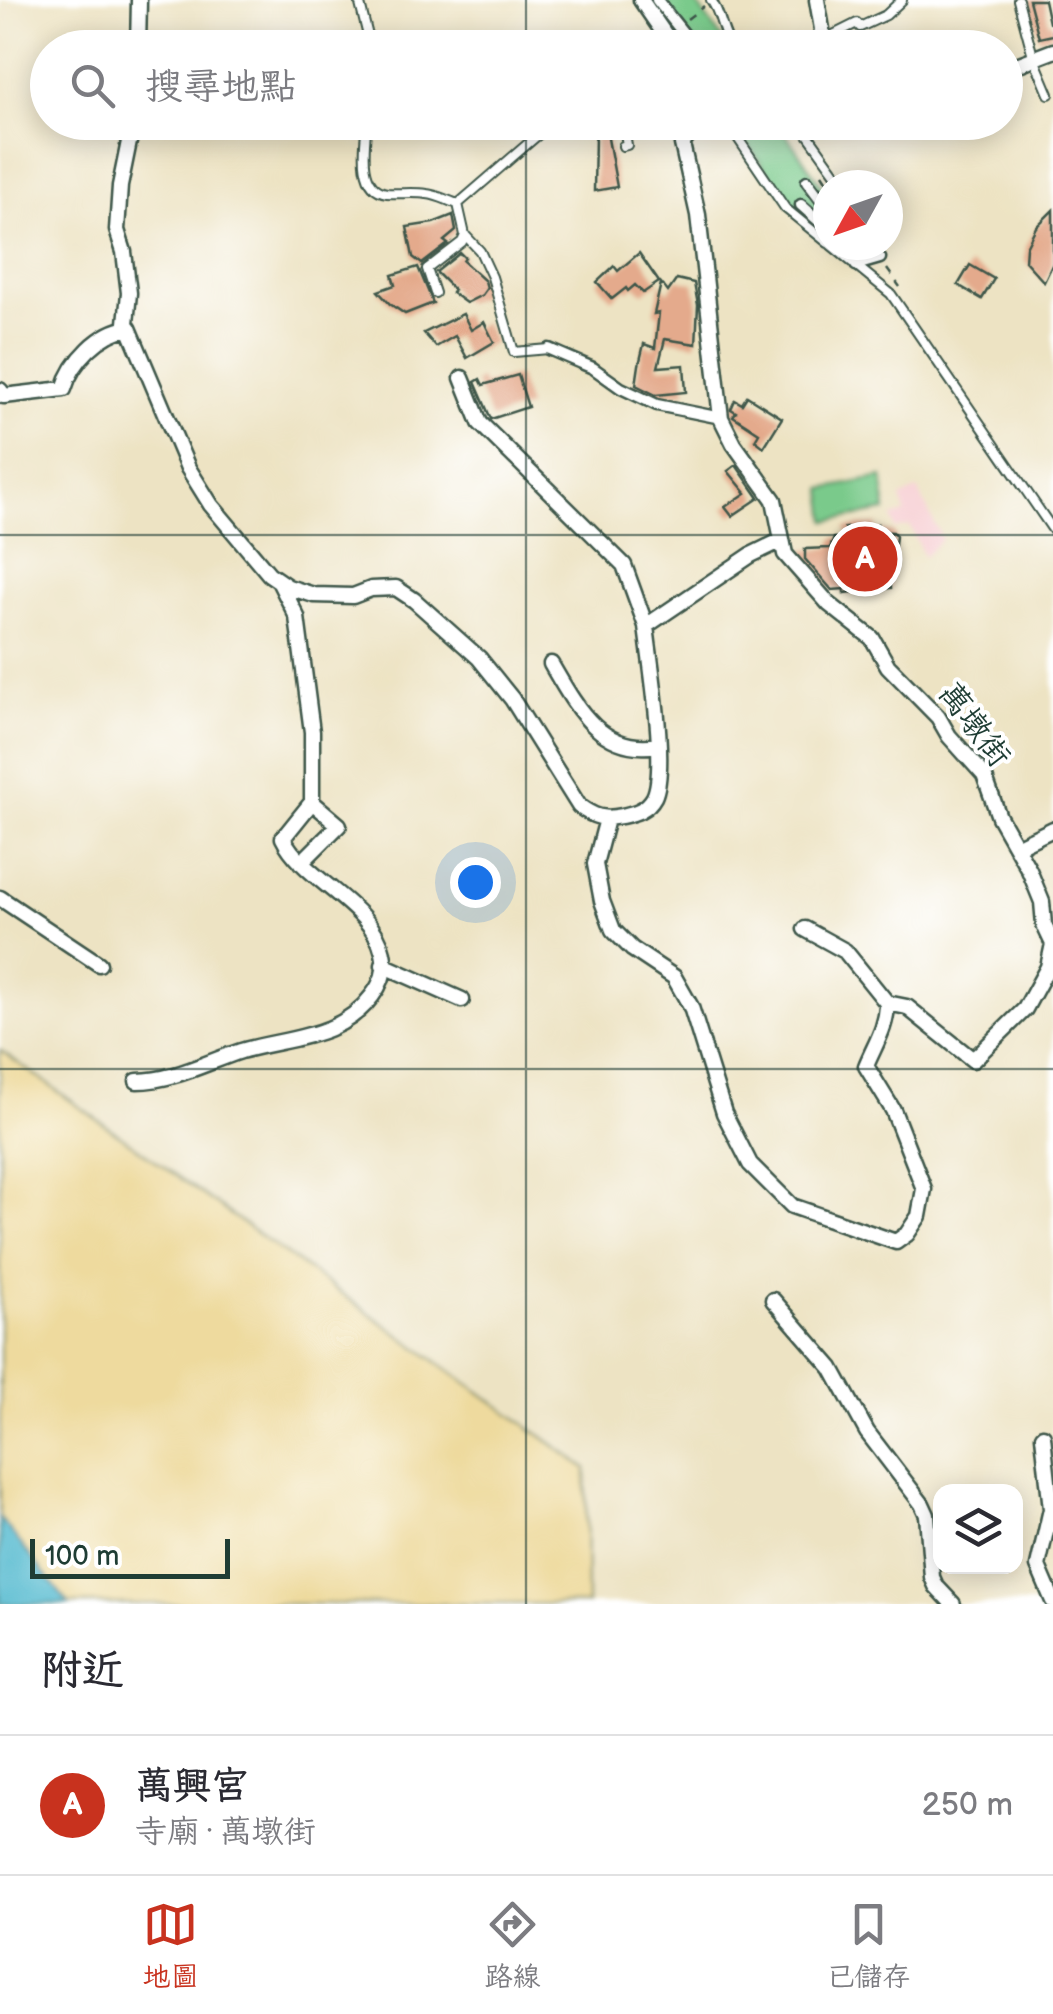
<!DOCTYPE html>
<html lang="zh-TW">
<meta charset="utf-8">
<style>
:root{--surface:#fff;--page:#f2f2f3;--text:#2b2b33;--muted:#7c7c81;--line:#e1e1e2;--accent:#c8321e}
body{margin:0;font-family:"Balsamiq Sans","LXGW WenKai TC",sans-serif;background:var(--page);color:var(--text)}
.controls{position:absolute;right:30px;bottom:30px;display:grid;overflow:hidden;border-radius:20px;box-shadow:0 5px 25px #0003}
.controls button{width:90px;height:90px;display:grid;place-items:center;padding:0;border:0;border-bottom:2px solid var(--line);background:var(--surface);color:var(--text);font:50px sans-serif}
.compass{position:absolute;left:813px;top:170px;width:90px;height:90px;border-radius:50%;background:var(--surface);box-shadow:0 5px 25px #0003;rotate:230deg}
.scale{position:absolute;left:30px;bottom:25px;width:200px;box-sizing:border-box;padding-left:10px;border:5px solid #1f3d34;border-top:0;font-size:28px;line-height:35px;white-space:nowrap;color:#1f3d34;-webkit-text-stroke:8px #fff;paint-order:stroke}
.you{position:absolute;left:475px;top:882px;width:35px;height:35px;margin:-25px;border:8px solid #fff;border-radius:50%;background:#1a73e8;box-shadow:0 0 0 15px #1a73e833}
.badge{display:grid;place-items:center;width:65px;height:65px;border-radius:50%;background:var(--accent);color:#fff;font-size:32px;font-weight:700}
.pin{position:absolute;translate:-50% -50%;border:5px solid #fff;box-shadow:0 2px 10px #0006}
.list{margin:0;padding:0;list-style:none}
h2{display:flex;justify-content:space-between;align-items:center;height:130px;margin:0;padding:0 40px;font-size:42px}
h2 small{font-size:32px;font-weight:400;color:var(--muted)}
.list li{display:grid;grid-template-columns:65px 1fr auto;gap:30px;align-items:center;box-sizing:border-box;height:140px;padding:0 40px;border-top:2px solid var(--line)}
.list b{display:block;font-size:38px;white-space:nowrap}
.list p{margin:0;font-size:32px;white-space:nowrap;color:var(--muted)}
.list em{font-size:32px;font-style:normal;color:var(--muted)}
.icon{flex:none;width:55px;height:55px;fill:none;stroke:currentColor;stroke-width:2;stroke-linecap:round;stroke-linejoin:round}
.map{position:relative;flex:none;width:1053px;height:1604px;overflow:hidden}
.search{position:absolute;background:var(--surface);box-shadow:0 5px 25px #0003;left:30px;right:30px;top:30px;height:110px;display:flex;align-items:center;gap:25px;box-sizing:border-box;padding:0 35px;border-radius:55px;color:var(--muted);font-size:38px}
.sheet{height:270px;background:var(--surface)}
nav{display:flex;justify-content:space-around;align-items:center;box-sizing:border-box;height:140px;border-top:2px solid var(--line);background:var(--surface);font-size:28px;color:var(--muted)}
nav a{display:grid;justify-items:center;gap:5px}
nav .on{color:var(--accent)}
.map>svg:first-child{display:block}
.built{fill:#f7cfd3}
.green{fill:#7aca8b;stroke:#4c8460;stroke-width:2.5}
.sand{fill:#eeda9e;stroke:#868c69;stroke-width:2.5}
.water{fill:#50b8ce;stroke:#387a81;stroke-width:2.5}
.building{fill:#e4aa8c}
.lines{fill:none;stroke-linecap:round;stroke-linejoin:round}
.service-casing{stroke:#3e5649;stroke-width:12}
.pedestrian-casing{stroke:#3e5649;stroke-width:15}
.minor-casing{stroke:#3e5649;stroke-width:19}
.path{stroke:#3e5649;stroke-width:2.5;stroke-dasharray:8 8;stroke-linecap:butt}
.service{stroke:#fff;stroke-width:8}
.pedestrian{stroke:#fff;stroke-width:10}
.minor{stroke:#fff;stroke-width:14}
.grid{fill:none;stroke:#1f3d34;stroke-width:2.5;stroke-opacity:0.55}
.labels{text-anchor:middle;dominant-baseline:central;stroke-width:8;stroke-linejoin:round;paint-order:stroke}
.street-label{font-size:32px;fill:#1f3d34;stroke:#fff}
</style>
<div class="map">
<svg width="1053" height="1604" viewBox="0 0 1053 1604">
<rect width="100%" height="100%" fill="#fff"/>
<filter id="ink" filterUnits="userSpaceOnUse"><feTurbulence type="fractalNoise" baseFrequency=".01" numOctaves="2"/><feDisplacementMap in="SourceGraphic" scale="20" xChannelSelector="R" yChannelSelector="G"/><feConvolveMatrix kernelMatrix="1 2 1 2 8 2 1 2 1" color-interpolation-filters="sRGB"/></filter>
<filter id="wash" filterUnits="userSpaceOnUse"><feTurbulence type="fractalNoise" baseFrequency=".0048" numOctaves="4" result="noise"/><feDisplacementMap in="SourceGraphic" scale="40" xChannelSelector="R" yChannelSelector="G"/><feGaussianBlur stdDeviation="2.25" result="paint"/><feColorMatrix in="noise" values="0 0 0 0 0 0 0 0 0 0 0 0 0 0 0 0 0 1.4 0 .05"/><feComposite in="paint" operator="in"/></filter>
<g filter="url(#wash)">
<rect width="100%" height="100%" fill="#ede3c3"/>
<path class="built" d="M918,489l24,50 -18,18 -14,-31 -15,3 -3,-12 13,-4 -5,-15z"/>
<path class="green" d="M648,0h46l34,47h-45z
M733,123h45l50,72v40l-38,-30z
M883,477l3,34 -59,10 -4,-32z"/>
<path class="sand" d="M0,1050l586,418 1,136h-587z"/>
<path class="water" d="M0,1518l69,86h-69z"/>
<g id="blocks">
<path class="building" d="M1029,0h15l5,23 4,-1v13l-14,3z
M607,133l10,54 -23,4 1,-57z
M1053,210v53l-9,19 -19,-21 1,-14 10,-20z
M453,215l3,16 -12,10 4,3 -26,20 -9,-7 -6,-30 26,-4z
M460,253l5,5 -2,3 22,20 2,7 -5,7 -16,8 -14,-10 2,-3 -18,-18z
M639,253l20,29 -16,11 -8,-8 -7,6 -2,-3 -14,11 -15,-17 17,-16 4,5z
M970,265l24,14 -12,20 -24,-14z
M418,267l15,36 -28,11 -15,-10 -12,-13 17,-6 -3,-10z
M677,279l17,4 4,22 -2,39 -31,-5 -7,28 26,-2 2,27 -30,3 -20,-10 3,-20 5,-21 11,4 4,-35 -5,1 7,-31 7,9z
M463,314l8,16 13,-8 10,20 -27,16 -12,-22 -19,11 -12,-14z
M518,375l10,32 -37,12 -16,-37 5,-3 3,6z
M747,396l35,22 -18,29 -9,-7 4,-7 -26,-17 3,-4 -5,-3 4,-9 7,4z
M736,465l23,33 -27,18 -7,-9 21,-14 -18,-22z
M877,524l-2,7 18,1 3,4 -2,18h-6l3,34 -47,5v-4l-12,1 -27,-31v-10l25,-1 4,-10 17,-1 -6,-9z"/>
</g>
</g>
<g filter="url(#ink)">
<use href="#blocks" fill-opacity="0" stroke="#3e5649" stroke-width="2.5"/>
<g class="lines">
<g class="service-casing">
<path id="service" d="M359,0l12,48
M711,0c11,15 10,32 21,48
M1018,0l15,56 16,38
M823,40l34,-17 3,4 26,-12 16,-15
M367,122c-2,21 -10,67 20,71 13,1 27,-1 40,1 11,1 21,7 31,10
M623,122l4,23 -4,1
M676,122l6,20
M727,122l58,86 43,35
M799,122l45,63
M831,245l60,49 162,236
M435,293l-8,-24 35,-27 3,-7
M549,349l-35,3 -22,-75 -12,-26 -15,-16 -7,-31 95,-82"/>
</g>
<g class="pedestrian-casing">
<path id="pedestrian" d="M657,0l38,48
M807,181l21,28
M801,205l27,24
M856,265l24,-7
M549,349l44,19 28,20 36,17 64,13"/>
</g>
<g class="minor-casing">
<path id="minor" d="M641,0l33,48
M817,0l5,29 -2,14
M138,48l1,-48
M1006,69l47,-18
M126,323l3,-30 -5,-41 -7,-22 3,-44 13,-64
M462,378l18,45 144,142 22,61
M0,390l4,6 60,-7c8,-28 36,-57 65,-61l59,140 23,37 58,69 19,13 26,8 39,1 18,-7 25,-1 18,12 65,58 33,41 67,107c15,11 24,14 43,10 13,-3 25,-6 32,-19 14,-29 -4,-135 -8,-171l105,-71 31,-15
M551,664c25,43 50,91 107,81
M607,819l-12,45 7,37 11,29 19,19 42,28 17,30 33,106 26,51 42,42 104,36 11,-8 12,-18 5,-27 -31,-79 -27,-44c9,-22 21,-39 21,-63l20,4 66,53 52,-51 23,-42 5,-23 -9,-19 -2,-23 -13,-32 -30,-53 -15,-42 -35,-39 -11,-19 -50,-51 -16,-28 -43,-34 -44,-50 -11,-54 -40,-56 -13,-26 -23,-203 -16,-71 17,-22
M1016,847l37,-18
M301,863l38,-38 -27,-23
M0,898l99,66
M805,929l40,22 42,52
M383,965l79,35
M137,1081c36,0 70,-19 104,-30 48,-14 99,-12 131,-55 10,-13 15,-26 11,-43 -10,-48 -80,-73 -100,-115l29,-36v-70l-15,-115 -18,-36
M773,1300l59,68 35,64 55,72 5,11 5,62 4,9 17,18
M1043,1436l8,73 -13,57 15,35"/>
</g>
<path class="path" d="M687,19l17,-13
M822,174l7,11
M887,269l13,18"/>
<use href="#service" class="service"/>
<use href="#pedestrian" class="pedestrian"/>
<use href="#minor" class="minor"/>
</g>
</g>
<path class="grid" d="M526,0v48M526,122v1482M0,535h1053M0,1069h1053"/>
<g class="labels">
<g class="street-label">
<text transform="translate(974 725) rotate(53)">萬墩街</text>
</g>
</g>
</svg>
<div class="controls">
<button><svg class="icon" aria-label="layers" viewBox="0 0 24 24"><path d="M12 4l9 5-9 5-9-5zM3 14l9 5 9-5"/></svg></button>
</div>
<svg class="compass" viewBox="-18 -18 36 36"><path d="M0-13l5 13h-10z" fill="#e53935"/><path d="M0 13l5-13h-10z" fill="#7c7c81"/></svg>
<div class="scale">100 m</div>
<div class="you"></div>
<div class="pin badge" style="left:865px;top:559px">A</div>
<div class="search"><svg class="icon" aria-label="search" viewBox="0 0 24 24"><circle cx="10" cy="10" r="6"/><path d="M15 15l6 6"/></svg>搜尋地點</div>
</div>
<section class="sheet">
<h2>附近<small></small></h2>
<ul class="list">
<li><span class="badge">A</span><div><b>萬興宮</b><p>寺廟 · 萬墩街</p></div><em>250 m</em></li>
</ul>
</section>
<nav>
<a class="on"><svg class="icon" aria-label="map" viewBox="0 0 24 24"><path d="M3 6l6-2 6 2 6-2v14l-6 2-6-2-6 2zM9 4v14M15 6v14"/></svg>地圖</a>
<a><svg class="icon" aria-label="directions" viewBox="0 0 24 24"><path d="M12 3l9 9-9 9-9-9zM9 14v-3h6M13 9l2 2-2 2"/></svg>路線</a>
<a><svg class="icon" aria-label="saved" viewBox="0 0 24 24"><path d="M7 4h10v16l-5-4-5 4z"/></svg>已儲存</a>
</nav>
